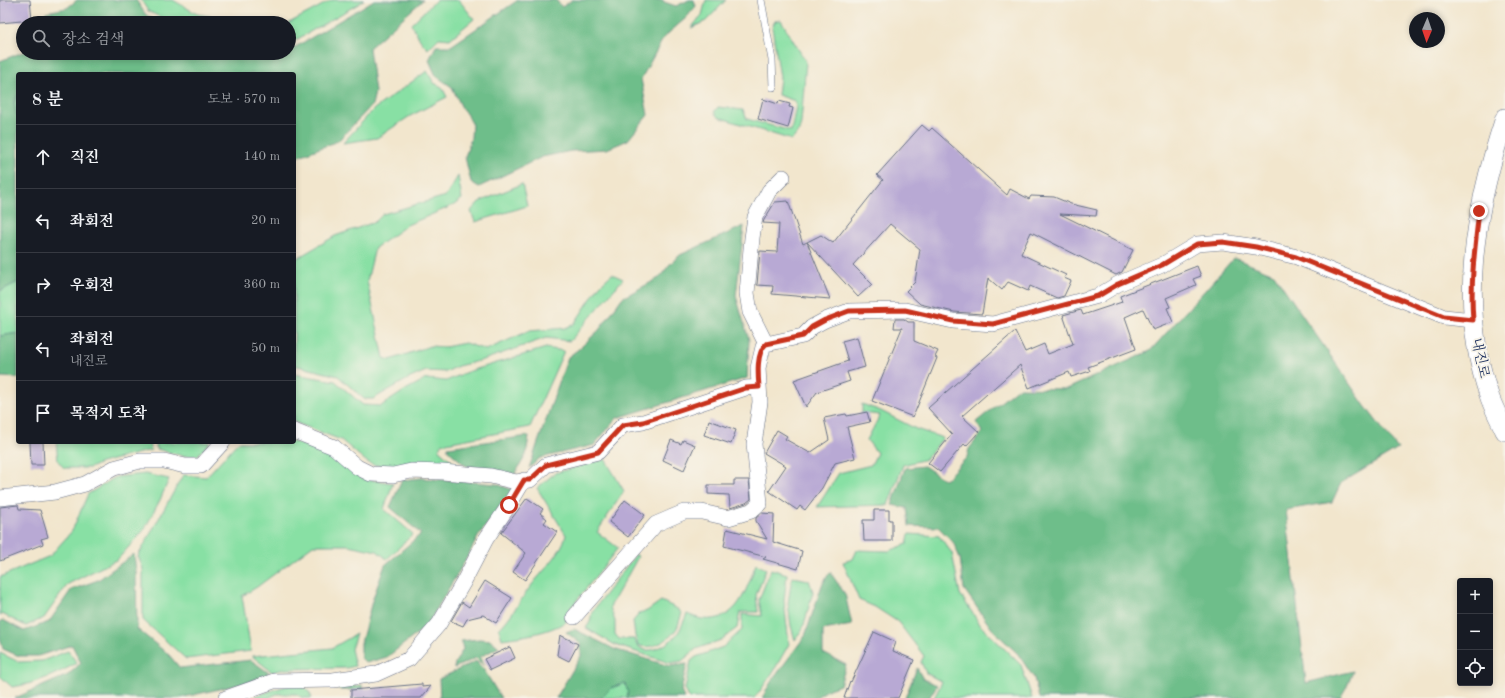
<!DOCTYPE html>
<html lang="ko">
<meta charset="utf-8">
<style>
:root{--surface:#171b24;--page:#20242c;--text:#f1f3f6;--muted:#9ea1a6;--line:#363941}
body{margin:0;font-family:"Old Standard TT","Noto Serif KR",serif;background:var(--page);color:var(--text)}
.controls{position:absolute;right:12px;bottom:12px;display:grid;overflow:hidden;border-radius:4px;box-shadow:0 2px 6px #0003}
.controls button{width:36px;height:36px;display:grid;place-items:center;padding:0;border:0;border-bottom:1px solid var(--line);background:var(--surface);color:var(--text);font:20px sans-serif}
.compass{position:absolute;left:1409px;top:12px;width:36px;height:36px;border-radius:50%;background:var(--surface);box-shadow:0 2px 6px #0003;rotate:182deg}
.stop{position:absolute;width:12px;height:12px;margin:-9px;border:3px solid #c8321e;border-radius:50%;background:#fff}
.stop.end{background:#c8321e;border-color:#fff;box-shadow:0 1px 4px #0008}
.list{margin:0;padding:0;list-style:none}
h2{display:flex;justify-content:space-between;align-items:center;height:52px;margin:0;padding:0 16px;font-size:17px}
h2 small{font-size:13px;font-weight:400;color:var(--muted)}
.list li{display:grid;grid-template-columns:26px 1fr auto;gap:12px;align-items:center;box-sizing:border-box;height:64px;padding:0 16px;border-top:1px solid var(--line)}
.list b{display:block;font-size:15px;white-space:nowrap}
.list p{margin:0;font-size:13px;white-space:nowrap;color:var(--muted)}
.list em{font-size:13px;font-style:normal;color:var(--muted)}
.icon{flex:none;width:22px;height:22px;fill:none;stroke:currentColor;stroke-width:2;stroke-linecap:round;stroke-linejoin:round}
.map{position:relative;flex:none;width:1505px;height:698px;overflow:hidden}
.search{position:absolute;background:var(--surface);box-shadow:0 2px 6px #0003;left:16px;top:16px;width:280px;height:44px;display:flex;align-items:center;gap:10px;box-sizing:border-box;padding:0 14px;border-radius:22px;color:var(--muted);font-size:15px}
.panel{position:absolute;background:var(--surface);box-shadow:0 2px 6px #0003;left:16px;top:72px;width:280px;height:372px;border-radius:4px}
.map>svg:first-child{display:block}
.green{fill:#88e0a4;stroke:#528881}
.forest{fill:#6ebe8a;stroke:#447674}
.building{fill:#b8a9d4}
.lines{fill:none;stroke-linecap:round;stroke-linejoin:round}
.service-casing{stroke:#666f85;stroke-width:8}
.minor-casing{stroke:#666f85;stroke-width:16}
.tertiary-casing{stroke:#666f85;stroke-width:20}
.service{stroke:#fff;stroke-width:7}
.minor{stroke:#fff;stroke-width:15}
.tertiary{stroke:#fff;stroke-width:19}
.route{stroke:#c8321e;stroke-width:5}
.labels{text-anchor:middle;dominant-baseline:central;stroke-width:3.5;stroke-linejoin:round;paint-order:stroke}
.street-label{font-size:14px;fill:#1b2f5e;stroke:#f7f3e8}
</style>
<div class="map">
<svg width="1505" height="698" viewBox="0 0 1505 698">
<rect width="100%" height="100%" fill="#f7f3e8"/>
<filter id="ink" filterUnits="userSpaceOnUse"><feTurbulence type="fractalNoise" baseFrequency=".025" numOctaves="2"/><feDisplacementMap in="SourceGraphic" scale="8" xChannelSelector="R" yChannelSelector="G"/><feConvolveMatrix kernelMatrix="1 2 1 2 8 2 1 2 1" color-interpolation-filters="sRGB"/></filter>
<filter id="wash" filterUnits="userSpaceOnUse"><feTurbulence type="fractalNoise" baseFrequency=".012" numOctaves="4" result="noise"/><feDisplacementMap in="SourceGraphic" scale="16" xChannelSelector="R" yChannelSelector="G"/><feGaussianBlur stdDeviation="0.9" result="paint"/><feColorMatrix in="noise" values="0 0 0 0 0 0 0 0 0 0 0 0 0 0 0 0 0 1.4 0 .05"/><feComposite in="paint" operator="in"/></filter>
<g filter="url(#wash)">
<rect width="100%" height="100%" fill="#f2e6cd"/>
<path class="green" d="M141,0h32l24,14 29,5 45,4h-99l-24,-12z
M332,0h32l-4,3 -71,41v-21z
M436,0h23l15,19 -24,20 -11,-1 -11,11c-8,-6 -11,-16 -17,-25z
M706,0h20l-20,21 -15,7 11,-13z
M781,20l25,42 -5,61 -2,8 -7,9 -74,-23 -4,-5 4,-5 25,3 4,9 44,12 5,-25 -1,-5 -17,-6 2,-18 -8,-50 3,-6z
M427,71l7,12 8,4 5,10 -37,19 -33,22 -34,5 31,-34z
M18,94v22c-6,-7 -4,-15 0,-22z
M458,176l4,23 -8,6 -47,20 -32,23 -8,33 17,77 6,2 40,-14 15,1 20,-4 21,7 43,-19 36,-3 9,-4 26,-39 12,-11 11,5 -53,62 -24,-3 -63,22 -25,6 -12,6 -20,-1 -18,8 -35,20h-9l-26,-23 -44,-11v-105l41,-24 40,-14 8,-8 63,-18z
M522,184l5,22 -52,16 -4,-11 8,-9z
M18,282v51l-18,3v-45z
M546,348l18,3 -34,76 -89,17 -2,6 19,16 -42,-5 -20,5 -22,-1 -7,-3 -26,-22 -47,-18v-48l41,7 28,24 18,1 26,-17 19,-10 20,2 21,-9z
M862,404l19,7 35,18 27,9 -17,21 -23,6 -15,40 -71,2 22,-34 32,-8 6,-12 -10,-13 13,-25 -18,-2z
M56,442h92l3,8 -50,13 -11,5h-26l-6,-7z
M155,442h55l-13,14h-14l-26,-7z
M238,442h56l26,9 43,28 30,4 -9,26 29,25 -26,25 -10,-8 -29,-6h-35l-56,42 -15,9 9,55 -65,8 -43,-39v-51l-5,-13 45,-81 23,2z
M605,459l19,32 -27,41 21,16 -52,66v8c-19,11 -42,14 -64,17l-3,-10c13,-13 21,-29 32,-43 12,-16 30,-31 35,-51l-29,-47 18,-15z
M145,474l24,5 -9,21 -16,30 -26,29 -50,25 -24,34 -18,8 -24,-12 -2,1v-38l50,-21 22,-25 16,-37 28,-17z
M909,534l30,2 13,17 8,41 21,32 40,39 11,33h-98l8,-16 -16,-9 -5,-11 3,-6 -26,-34 -23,-15 -16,-7 -16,-38 10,-3 4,-9 32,1 18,-7z
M636,554l2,3 -28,50 5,14v13l4,5h15c7,21 33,8 43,-5 4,-5 7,-14 10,-20 5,2 10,4 15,5 36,4 44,-29 54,-55l10,5 -10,26 2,17h-18l-3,16 -16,12 -25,9 -14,12 -12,2 -55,-18 -29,-17 4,-6 2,-10z
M771,569l16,5 -3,27 5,43 -16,28 -15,22 -4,4h-65l-4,-9 6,-28 5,-4 27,-10 19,-17v-16l20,2 -3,-16z
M792,577l17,3 4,12 -10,36 -8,12 -4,-14 -3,-23z
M661,601l15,7 6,5c-2,5 -3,11 -5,15 -7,12 -26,23 -39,17l-3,-9 -2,-15 7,-8 7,-2z
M356,634l-5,15 4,17 -8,2 -62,1 -13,3 -20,-16 80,-8z
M68,651l9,12c-20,11 -42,21 -65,24l-12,-11v-23l19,9 23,-1z
M625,683l3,9 -1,6h-26l10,-10z
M289,685c12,0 18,1 23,13h-9l-7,-4h-19l-9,4h-11l-2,-2z"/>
<path class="forest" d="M77,0h59l10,15 13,8h-116l3,-11 21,-4z
M374,0h49l-54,48 6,44 -3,13 -34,36 -44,17v-84h-276v20l-4,8 2,11 2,3v166l-18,9v-230l23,-9 238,1 19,3 5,-3h4v-2z
M518,0h38l6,7 10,-7h91l1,2 12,4 13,-6h5l2,6 -10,12 -22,19 -23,42 7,36 -20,25 -21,9 -36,2 -29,6 -63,30 -8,-5 -6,-25 6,-19 1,-15 -11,-17 -9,-19 -16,-11 -7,-16 7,-14h15z
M744,226l-8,70 13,44 -2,38 -130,40 -23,27 -54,13 -11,10 39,-111 12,-9 19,-18 23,-32 37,-20 11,-14 10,-9z
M1234,258l40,16 91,132 33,43 -57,34 -9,19 -46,8 20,173 47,-12 -6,15 -7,12h-301l-5,-20 -16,-24 -26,-25 -28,-40 -4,-31 -7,-16 -15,-15 -29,-1 -2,-18 -15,-3 13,-37 19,-2 21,14 22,-23 2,-8 13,-17 -6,-10 42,-34 49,1 83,-38z
M18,333v45l-18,-1v-41z
M529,436l-3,19 -11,19 -49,-8 -18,-16v-3z
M421,478l75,6 17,6 -34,45 -10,19 -43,73 -39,30 -21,6 -5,-5v-15l11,-42 13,-36 36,-31 -31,-27 12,-27z
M134,554l2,17 1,58 32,26 11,13 71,-8 18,13 -19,9 -70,16h-165l53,-23 13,-12 -9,-18 -34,11h-19l-16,-7 -3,-11v-16l3,-2 21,11 25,-9 22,-32 27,-10z
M830,572l15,22 7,31 -29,5v23l23,12 -6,20 -11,4 -14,9h-53l9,-16 34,-46 17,-51z
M574,629l40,20 55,17 18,-2 -6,27 3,7h-57l1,-6 -3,-9 -14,5 -10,10h-45l25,-42v-12l-15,-12z
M479,639l12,1 8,7 -19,10 4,9 -8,-8 -22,10 1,-5 8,-14 -2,-8z
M476,661l8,9 17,28h-61l-1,-19z
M917,668l6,11 14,6 -8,13h-24z
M362,685l3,13 -11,-8h-14l-2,-3z"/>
<g id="blocks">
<path class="building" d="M0,0h30l2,20 -32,3z
M763,99l15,5 1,-3 11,3 -1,3 4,1 -5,20 -30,-9z
M922,125l7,6 3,-3 75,67 3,-6 19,10 2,-3 23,1 17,7 26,6 -1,6 -36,-2 73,36 -11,22 -6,3 -85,-43 -10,22 45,21 -2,3 7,3 -7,15 -7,2 -27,-12 -2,5 -20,-9 -6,8 -14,-12 -6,36 -28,-2 -34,-8 -14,-13 9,-9 5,-33 -30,-25 -37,41 19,19 -14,13 -51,-55 23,57 -58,-5 1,-8 -16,-1 3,-34 17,1 2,-28 -16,-1 1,-3 11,-18 13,-1 15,43 18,-9 12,8 50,-63 -6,-5z
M1197,266l4,10 -8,3 3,6 -30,13 4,9 -3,1 6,14 -20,8 -10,-21 -18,8 11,32 -48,18 2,4 -19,6 -2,-5 -40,16 -9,-23 -58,51 17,16 -13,14 -2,-2 -24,28 -12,-9 24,-29 -24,-26 87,-77 10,21 19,-8 4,10 25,-10 -10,-29 18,-5 2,5 39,-13 -2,-6z
M895,319h9l4,3h6v19l24,10 -3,6 2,1 -24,59 -41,-16 30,-73h-8z
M857,337l8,30 -18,5 3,9 -33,11 -11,15 -12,-27 54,-19 -6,-20z
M867,412l3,10 -23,5 8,31 -20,5 -13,25 -17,22 -5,-4 -3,4 -28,-19 17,-25 -22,-13 13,-23 10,6 -2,3 25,14 19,-13 -5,-22 22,-4 1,2z
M709,420l27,10 -5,14 -27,-9z
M671,440l10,4 2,-4 12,5 -11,25 -21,-10z
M30,442h13l1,23h-13z
M734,480h15l2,19 -5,4 -16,5 -1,-13 -21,-1v-9h26z
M527,498l16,11 -3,4 7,6 -3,4 13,9 -32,48 -12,-8 13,-19 -25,-20z
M625,500l20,15 -17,22 -19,-15z
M18,505l1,4 21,1 8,27 -7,2 2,5 -43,17v-54z
M874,510h15v10h3v21h-28l-1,-21h11z
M762,513l12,1 -1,28 29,9 -4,18 -35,-10 3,-2 -42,-11 3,-17 40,10 -11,-18v-3z
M485,581l27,17 -16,25 -13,-8 -16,4 -4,7 -12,-5 11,-19 7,5z
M874,632l22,10 -3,9 21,9 -16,38h-54l6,-17 1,1z
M560,635l18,9 -9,17 -12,-6z
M510,647l5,11 -25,12 -6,-11z
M422,684v3l9,-1 -10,12h-70v-8z"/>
</g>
</g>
<g filter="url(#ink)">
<use href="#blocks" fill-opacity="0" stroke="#666f85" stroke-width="1"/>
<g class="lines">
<g class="service-casing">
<path id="service" d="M761,0l11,60 1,27"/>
</g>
<g class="minor-casing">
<path id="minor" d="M766,344l-16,-32 -3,-19 5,-55 3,-21 14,-26 14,-14
M294,431l40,16 23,20 14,7 22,1 18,-4 31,1 49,4 25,6 14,-2 16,-15 52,-13 25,-27 20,-3 103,-34 13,-1
M0,498l55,-6 30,-8 29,-16 26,-7h24l21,5h16l22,-24
M574,617l82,-93 28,-12h18l26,6 23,-7 9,-8 -6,-59 6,-42 -2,-34 5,-21 3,-3 37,-8 9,-9 13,-7 24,-9 56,-1 48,11 40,3 105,-28 20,-12 44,-19 35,-21 26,-2 33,5 41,10 147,60 29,3
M226,698l48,-17 59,-1 43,-6 33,-15 30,-35 24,-41 23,-44 23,-34 15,-25"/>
</g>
<g class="tertiary-casing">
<path id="tertiary" d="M1505,118c-30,91 -48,187 -15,280 4,11 10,22 15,33"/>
</g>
<use href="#service" class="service"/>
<use href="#minor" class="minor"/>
<use href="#tertiary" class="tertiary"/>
</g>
</g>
<g class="lines" filter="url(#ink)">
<path class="route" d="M509,505l15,-25h6l16,-15 52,-13 25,-27 20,-3 103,-34 13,-1c-1,-12 -3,-34 7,-43l37,-8 9,-9 13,-7 24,-9 56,-1 48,11 40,3 105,-28 20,-12 44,-19 35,-21 26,-2 33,5 40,10 148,60 29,3c-3,-37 2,-73 6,-109"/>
</g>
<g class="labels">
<g class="street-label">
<text transform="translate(1480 358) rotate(78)">내진로</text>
</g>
</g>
</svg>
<div class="controls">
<button>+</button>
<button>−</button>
<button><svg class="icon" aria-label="locate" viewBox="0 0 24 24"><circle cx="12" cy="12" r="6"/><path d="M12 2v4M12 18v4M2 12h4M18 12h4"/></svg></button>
</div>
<svg class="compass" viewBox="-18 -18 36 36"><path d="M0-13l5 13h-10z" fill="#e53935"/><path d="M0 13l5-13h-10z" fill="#9ea1a6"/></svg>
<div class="stop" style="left:509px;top:505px"></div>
<div class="stop end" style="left:1479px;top:211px"></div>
<div class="search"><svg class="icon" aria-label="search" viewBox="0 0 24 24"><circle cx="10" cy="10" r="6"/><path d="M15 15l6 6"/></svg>장소 검색</div>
<section class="panel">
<h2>8 분<small>도보 · 570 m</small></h2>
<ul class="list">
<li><svg class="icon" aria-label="ahead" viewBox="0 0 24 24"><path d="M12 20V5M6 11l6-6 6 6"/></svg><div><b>직진</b></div><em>140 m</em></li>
<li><svg class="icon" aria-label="left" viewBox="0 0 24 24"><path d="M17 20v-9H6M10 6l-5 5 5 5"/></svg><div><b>좌회전</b></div><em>20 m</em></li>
<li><svg class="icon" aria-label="right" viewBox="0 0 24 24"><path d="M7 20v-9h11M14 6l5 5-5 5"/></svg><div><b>우회전</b></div><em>360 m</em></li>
<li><svg class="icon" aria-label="left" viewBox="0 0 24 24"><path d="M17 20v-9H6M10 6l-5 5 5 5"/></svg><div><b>좌회전</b><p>내진로</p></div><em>50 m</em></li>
<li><svg class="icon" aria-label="arrive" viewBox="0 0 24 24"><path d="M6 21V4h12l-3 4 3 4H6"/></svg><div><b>목적지 도착</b></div></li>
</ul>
</section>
</div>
